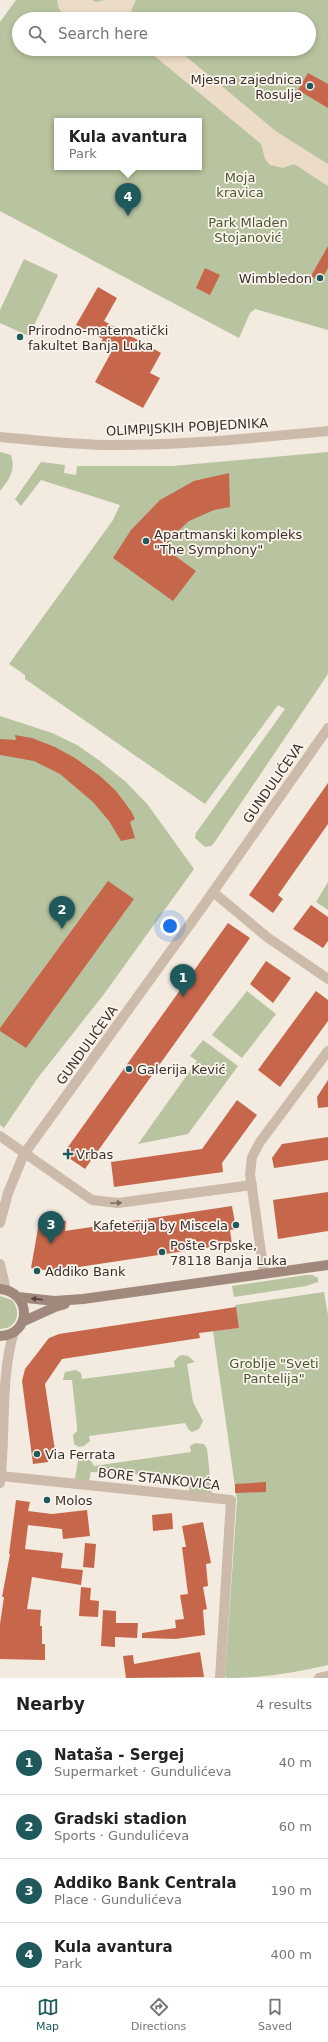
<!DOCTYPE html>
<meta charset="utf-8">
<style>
:root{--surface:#fff;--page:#f6f6f6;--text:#222;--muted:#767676;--line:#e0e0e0;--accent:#1f595c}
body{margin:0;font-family:"DejaVu Sans",sans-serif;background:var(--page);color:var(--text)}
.you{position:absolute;left:170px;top:926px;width:14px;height:14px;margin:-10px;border:3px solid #fff;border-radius:50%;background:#1a73e8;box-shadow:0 0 0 6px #1a73e833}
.badge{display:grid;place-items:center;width:26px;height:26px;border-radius:50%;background:var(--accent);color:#fff;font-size:13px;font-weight:700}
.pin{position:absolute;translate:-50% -33px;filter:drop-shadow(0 1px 2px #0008)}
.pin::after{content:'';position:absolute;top:21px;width:14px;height:12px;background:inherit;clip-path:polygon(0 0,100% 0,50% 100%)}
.popup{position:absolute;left:54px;top:118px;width:148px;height:52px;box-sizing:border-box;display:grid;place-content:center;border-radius:0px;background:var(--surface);filter:drop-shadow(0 1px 3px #0005);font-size:13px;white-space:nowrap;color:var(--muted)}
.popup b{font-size:15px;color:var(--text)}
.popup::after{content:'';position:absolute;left:50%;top:100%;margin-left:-8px;border:8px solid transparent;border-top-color:var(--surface)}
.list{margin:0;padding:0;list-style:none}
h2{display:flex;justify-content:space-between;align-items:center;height:52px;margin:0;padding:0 16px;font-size:17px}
h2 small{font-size:13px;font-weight:400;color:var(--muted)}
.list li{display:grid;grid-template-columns:26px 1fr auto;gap:12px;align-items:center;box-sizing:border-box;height:64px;padding:0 16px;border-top:1px solid var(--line)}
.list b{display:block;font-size:15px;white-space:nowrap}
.list p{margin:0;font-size:13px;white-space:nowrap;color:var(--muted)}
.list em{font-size:13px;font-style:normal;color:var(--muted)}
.icon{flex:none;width:22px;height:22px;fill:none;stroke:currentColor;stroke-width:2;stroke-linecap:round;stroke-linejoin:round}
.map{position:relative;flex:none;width:328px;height:1678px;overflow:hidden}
.search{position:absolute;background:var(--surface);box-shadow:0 2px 6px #0003;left:12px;right:12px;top:12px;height:44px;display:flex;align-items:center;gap:10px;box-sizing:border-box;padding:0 14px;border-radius:22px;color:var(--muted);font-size:15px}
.sheet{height:308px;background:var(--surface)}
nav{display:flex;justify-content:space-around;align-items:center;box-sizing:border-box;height:56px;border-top:1px solid var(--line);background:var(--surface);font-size:11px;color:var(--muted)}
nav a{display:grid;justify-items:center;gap:2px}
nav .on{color:var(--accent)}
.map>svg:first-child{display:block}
.green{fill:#b8c39f;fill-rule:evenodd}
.plaza{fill:#ebdbc7}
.building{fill:#c6674b}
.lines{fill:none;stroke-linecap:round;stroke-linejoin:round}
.minor{stroke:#ccbaab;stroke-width:10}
.tertiary{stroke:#ccbaab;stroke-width:10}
.secondary{stroke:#a0897c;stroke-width:10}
.oneway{fill:#7c6e65}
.oneway2{fill:#54463f}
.poi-dot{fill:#1f595c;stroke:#fbf4ed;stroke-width:1.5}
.labels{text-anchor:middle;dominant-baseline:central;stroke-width:3.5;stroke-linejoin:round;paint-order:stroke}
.poi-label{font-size:13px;fill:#3a2f2b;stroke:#fbf4ed;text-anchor:start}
.park-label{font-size:13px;fill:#4a582e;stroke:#fbf4ed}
.street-label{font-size:13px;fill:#3a2f2b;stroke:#fbf4ed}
</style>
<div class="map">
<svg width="328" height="1678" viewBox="0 0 328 1678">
<rect width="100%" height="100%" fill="#f3eae0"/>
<path class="green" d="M16,0h312v330l-73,-21 -5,4 -11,25 -239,-127v-189zM19,19h290v30h-290zM57,121h142v46h-142z
M24,259l34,16 -29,61 -29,-13v-13z
M0,452l11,3c5,16 -2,24 -11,36z
M328,452v222l-114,169 -3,3 -6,1 -10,-9 1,-5 89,-124 -7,-4 -73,99 -180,-125v-4l-16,-11 104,-144 7,-15 -79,-25 -20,26 -6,-7 26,-37 24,3 -1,8 12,2 1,-9h96z
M0,716l52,17 25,12 23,16 26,21 22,23 46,64 -90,125 -67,85 -33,49 -4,-3z
M328,882v28l-12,-8z
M247,991l29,23 -34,44 -30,-23z
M203,1040l35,26 -50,68 -50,10 59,-83 -7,-5z
M306,1275h6l6,3v4l-12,4 -72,11 -2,-11z
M324,1292l4,23v350c-34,8 -67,13 -101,13l-2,-2 12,-175 -24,-170 26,-3 -4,-23z
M0,1296l12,4c10,12 5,29 -12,29z
M183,1355l5,1 7,6 -8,2 6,38 10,19 -4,8 -7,3 -3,-2 -4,-7 -96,13 1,5 -6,5 -5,1 -5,-3 -1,-9 4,-4v-5l-5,-46h-9l2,-8 11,-2 5,3 1,6 93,-12 -1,-6 5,-5z
M195,1443l9,1 3,5 5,45 -23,-2 1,-15 -99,-5 -2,9 -14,-2 3,-19 8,-2 4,1 4,7 97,-14 -1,-6z"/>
<path class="plaza" d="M57,0h35l5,2 7,-2h32l-5,11 10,8h-74l-8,-10z
M146,49h31l100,83 51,32v22l-34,-22 -11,4 -13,-3 -5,-6 -4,-15z"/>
<path class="building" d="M308,73l20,11v24l-30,-18z
M328,246v22l-8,14 -9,-6z
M205,268l15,7 -10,20 -14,-7z
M98,287l19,11 -13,23 57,32 -11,20 10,5 -17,30 -48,-26 18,-33 -12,-7 2,-3 -27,-14z
M229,473l1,34 -16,3 -25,11 -15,14 -10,13 32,23 -23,30 -60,-43 18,-28 29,-30 34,-19z
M15,735l17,3 23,9 20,11 25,18 16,15 15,20 4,8 -5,3 5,16 -14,3 -12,-20 -16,-19 -33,-28 -26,-13 -34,-6v-16l16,1z
M328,783v41l-50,71 5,4 -10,14 -24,-18z
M108,881l26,18 -108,149 -26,-17v-3z
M311,905l17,12v24l-5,7 -30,-19z
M228,923l22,15 -165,231 -22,-15z
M266,961l25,17 -18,25 -23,-19z
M316,991l12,9v21l-48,66 -22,-17z
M328,1080v27l-10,1 -1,-11z
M237,1100l20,15 -35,48 1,9 -109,15 -3,-25 91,-13z
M328,1137v23l-54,8 -2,-10 10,-14z
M328,1192v39l-50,8 -5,-39z
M232,1206l4,23 -6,1 2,14 -180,27 -21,-3 9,-51 26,4 -1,10z
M236,1307l3,21 -40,5 1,5 -138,21 -17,25 11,73 -8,1v4l-15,2 -11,-83 3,-12 24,-31 10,-4z
M266,1482v10l-31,1v-9z
M16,1500l14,2 -2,9 24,3 35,-4 3,26 -27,3 -1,-10 -34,-4 -3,24 38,4 -2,15 22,2 -2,15 -49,-8 -5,32 14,1 -1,16h2v18h3v16l-45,-1v-35l4,-27h-2l8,-43h-1z
M172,1513l1,16 -20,2 -1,-16z
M203,1522l8,41 -5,1 2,22 -5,1 4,22 -4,1 2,25 -30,4 -33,-1v-5l34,-5 -1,-8 9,-1 -4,-24 8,-1 -6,-47h4l-4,-21z
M85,1543l11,1 -2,24 -11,-1z
M81,1587l10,1 -1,12 9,1 -1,16 -19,-1z
M103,1610l13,1v12h22l-1,15 -22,-1v10l-14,-1z
M200,1652l4,25 -78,1 -3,-22 10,-1 1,9z"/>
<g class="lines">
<path class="minor" d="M213,892l54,45 61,42
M0,1136l92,64 26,3 134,-18
M264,1273l-14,-99 2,-17 8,-15 68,-91
M1,1476l230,24 -11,178
M319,1678l9,-2"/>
<path class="tertiary" d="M0,437c34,3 69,7 103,8 75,1 150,-7 225,-14
M0,1223l8,-30 16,-39 177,-245 127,-181
M0,1264l6,26
M0,1483c6,-48 0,-107 14,-151"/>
<path class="secondary" d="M0,1289c32,3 32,46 0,47
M18,1297l36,4 29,-2 245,-34
M22,1322l33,-15 10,-3"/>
</g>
<defs><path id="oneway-solid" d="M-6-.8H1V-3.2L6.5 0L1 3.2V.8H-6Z"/></defs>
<use class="oneway" href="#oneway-solid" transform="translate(116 1203) rotate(-3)"/>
<use class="oneway2" href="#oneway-solid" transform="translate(37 1299) rotate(-173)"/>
<g class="poi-dot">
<circle cx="310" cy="86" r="4"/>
<circle cx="320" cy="278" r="4"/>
<circle cx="20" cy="337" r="4"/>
<circle cx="146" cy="541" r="4"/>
<circle cx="129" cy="1069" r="4"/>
<path d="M66 1148h4v4h4v4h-4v4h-4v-4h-4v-4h4z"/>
<circle cx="236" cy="1225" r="4"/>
<circle cx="162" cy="1252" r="4"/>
<circle cx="37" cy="1271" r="4"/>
<circle cx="37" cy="1454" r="4"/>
<circle cx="47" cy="1500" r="4"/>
</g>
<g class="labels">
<g class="poi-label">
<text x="302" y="79" text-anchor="end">Mjesna zajednica<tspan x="302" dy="15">Rosulje</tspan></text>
<text x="312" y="278" text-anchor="end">Wimbledon</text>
<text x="28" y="330">Prirodno-matematički<tspan x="28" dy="15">fakultet Banja Luka</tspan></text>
<text x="154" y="534">Apartmanski kompleks<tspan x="154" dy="15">"The Symphony"</tspan></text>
<text x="137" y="1069">Galerija Kević</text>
<text x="76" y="1154">Vrbas</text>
<text x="228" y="1225" text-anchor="end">Kafeterija by Miscela</text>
<text x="170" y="1245">Pošte Srpske,<tspan x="170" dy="15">78118 Banja Luka</tspan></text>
<text x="45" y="1271">Addiko Bank</text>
<text x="45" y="1454">Via Ferrata</text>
<text x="55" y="1500">Molos</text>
</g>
<g class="park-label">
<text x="240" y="177">Moja<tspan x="240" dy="15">kravica</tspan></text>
<text x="248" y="222">Park Mladen<tspan x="248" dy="15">Stojanović</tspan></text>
<text x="274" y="1363">Groblje "Sveti<tspan x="274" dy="15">Pantelija"</tspan></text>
</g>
<g class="street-label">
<text transform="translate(187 427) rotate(-3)">OLIMPIJSKIH POBJEDNIKA</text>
<text transform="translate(273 783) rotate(-55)">GUNDULIĆEVA</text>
<text transform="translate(87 1045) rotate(-54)">GUNDULIĆEVA</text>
<text transform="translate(159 1479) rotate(6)">BORE STANKOVIĆA</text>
</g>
</g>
</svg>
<div class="you"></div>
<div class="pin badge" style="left:183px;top:997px">1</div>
<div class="pin badge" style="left:62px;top:929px">2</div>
<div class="pin badge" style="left:51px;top:1244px">3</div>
<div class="pin badge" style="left:128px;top:216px">4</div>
<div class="popup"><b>Kula avantura</b>Park</div>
<div class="search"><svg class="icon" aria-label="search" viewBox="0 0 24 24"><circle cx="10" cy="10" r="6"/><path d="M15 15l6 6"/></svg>Search here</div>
</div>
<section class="sheet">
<h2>Nearby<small>4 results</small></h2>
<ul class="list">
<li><span class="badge">1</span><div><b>Nataša - Sergej</b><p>Supermarket · Gundulićeva</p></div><em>40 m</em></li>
<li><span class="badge">2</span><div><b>Gradski stadion</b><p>Sports · Gundulićeva</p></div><em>60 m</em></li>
<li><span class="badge">3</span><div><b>Addiko Bank Centrala</b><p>Place · Gundulićeva</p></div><em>190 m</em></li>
<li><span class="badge">4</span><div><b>Kula avantura</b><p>Park</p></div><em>400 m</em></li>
</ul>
</section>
<nav>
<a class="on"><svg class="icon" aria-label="map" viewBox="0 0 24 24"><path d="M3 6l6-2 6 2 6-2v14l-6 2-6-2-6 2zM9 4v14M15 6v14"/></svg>Map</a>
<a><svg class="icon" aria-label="directions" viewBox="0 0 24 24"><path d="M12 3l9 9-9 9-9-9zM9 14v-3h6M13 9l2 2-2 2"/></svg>Directions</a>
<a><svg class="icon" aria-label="saved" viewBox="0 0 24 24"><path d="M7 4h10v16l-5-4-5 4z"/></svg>Saved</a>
</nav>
